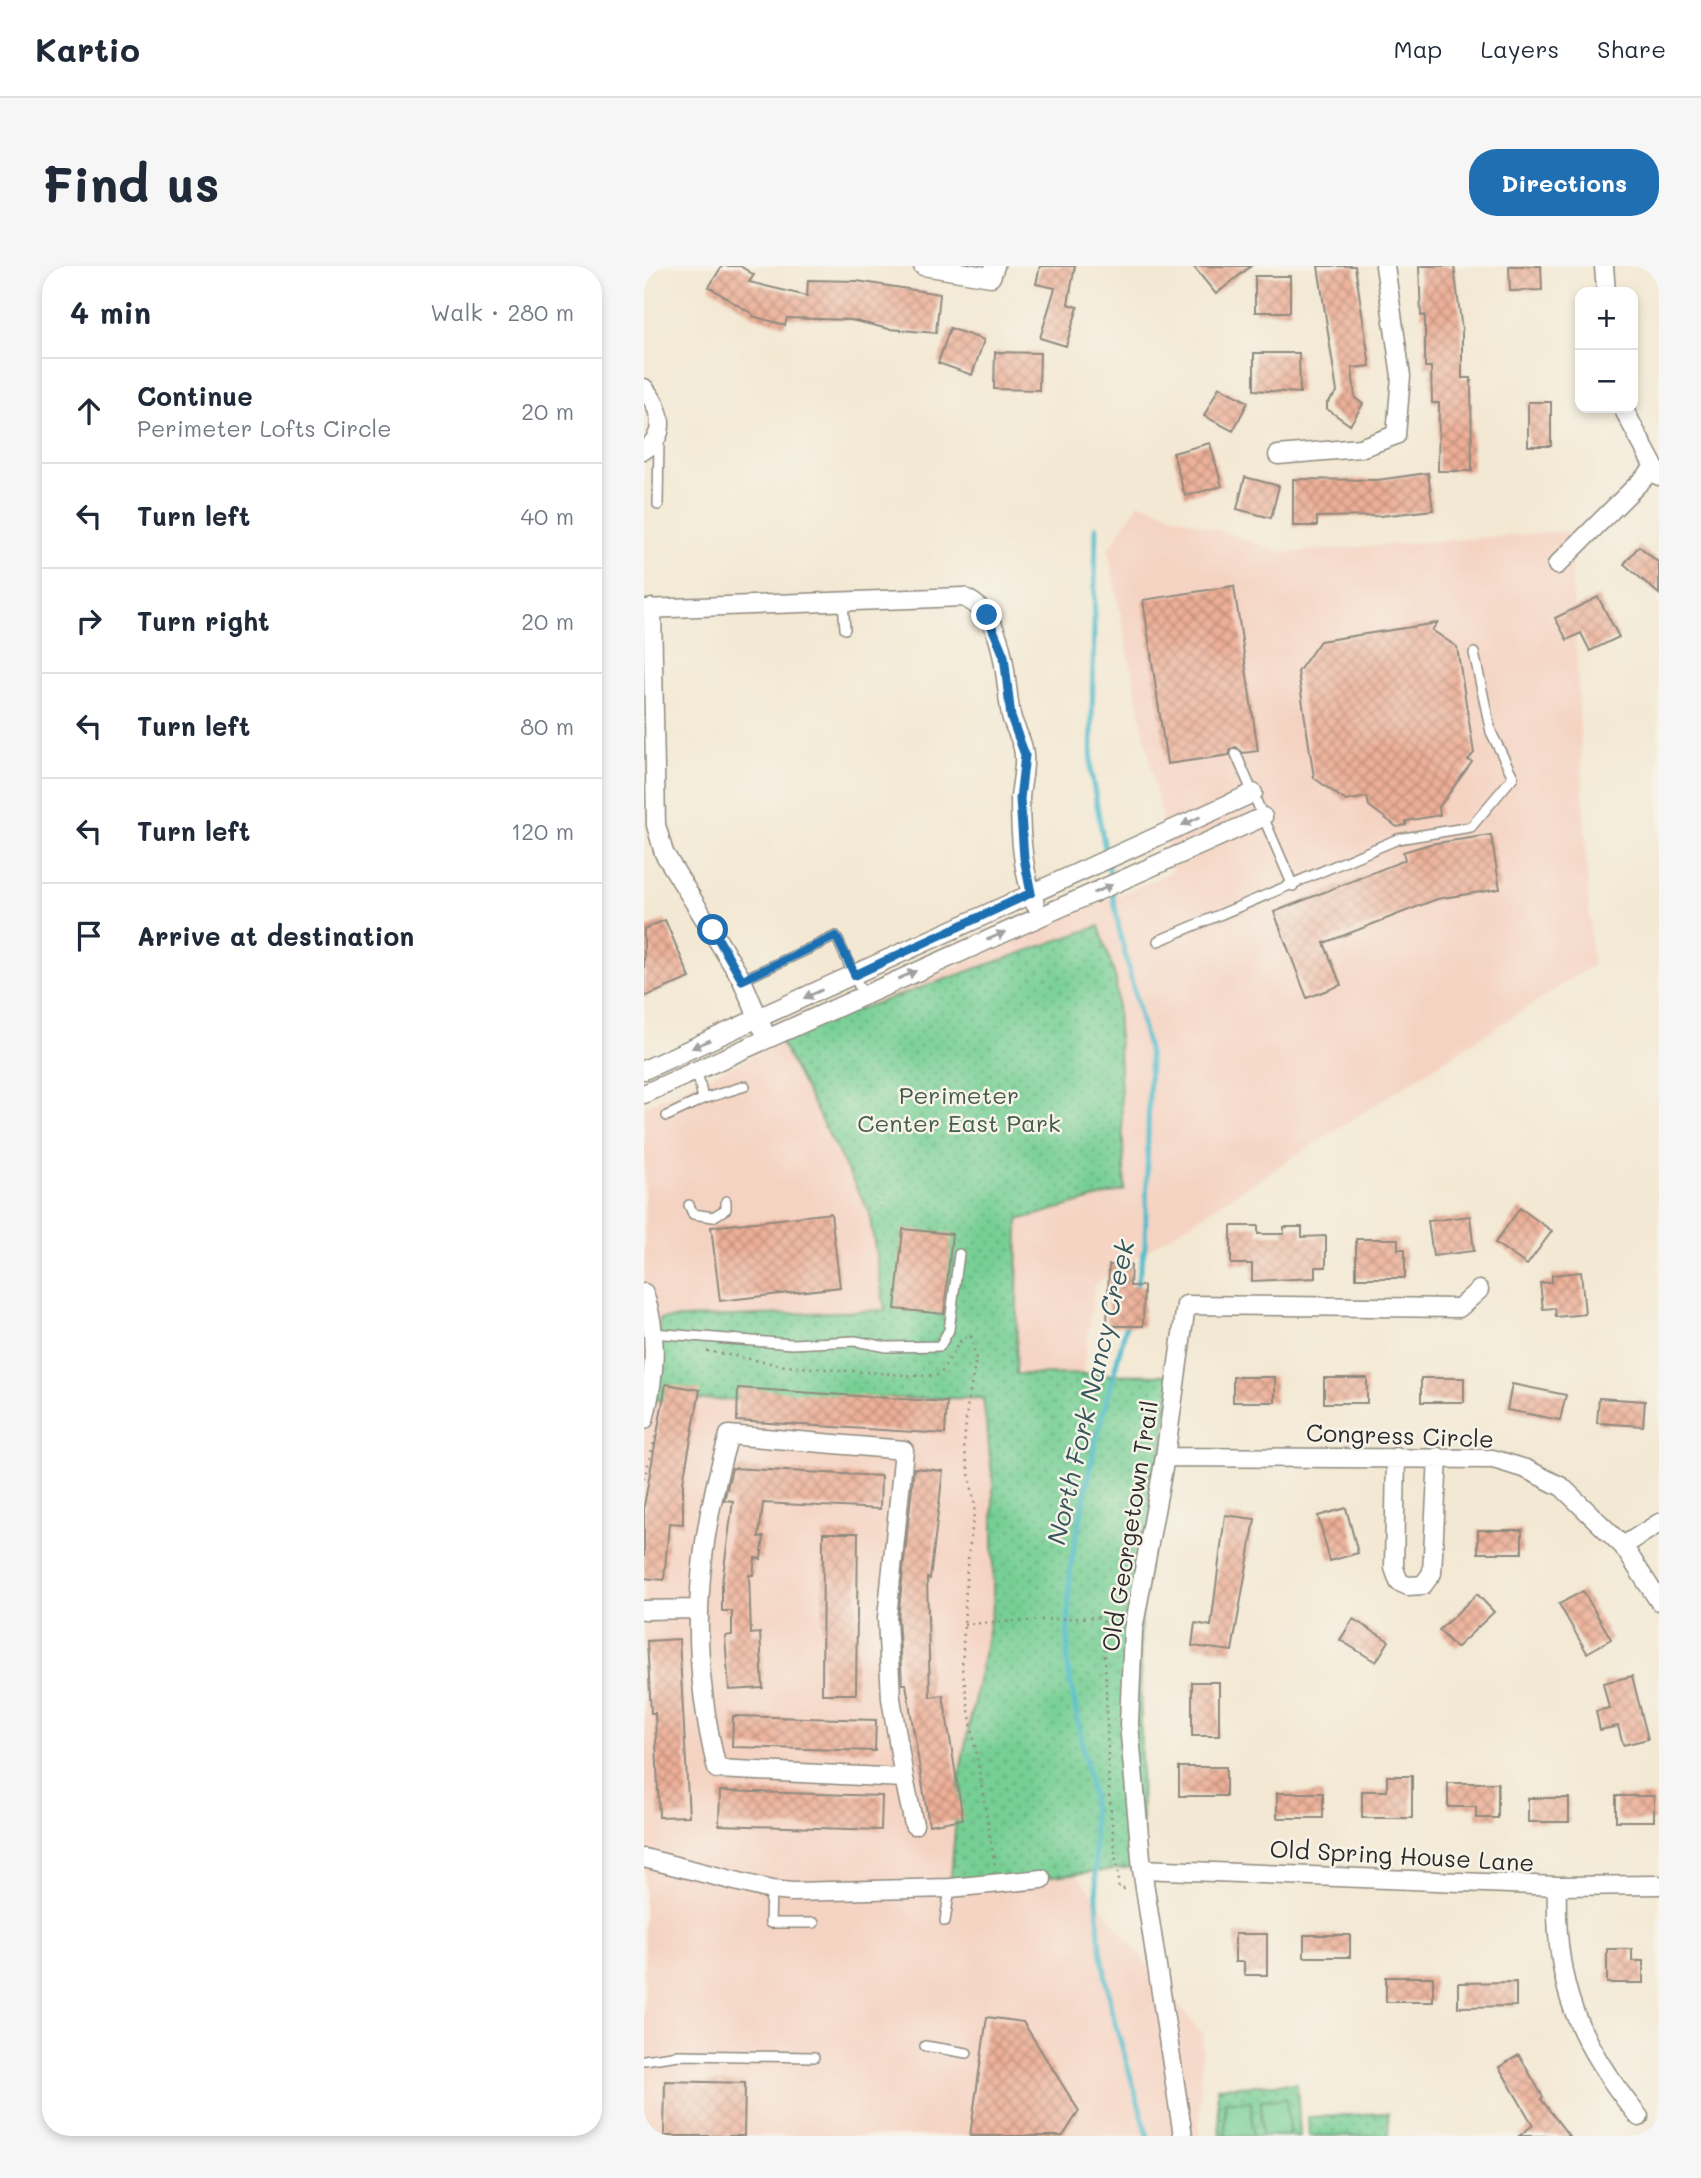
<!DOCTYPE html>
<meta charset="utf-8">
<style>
:root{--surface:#fff;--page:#f6f6f7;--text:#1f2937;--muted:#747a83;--line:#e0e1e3;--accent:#1f6fb2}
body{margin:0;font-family:Mali,sans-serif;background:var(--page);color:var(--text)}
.controls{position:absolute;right:21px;top:21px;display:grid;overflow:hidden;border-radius:14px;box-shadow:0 4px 10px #0003}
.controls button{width:63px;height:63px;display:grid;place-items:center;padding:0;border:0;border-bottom:2px solid var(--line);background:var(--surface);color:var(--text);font:35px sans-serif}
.stop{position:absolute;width:21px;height:21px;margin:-16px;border:5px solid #1f6fb2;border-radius:50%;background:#fff}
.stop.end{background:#1f6fb2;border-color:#fff;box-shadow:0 2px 7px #0008}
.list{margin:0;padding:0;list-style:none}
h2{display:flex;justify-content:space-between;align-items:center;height:91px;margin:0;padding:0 28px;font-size:30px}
h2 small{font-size:23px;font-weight:400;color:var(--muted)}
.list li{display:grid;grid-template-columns:46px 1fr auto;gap:21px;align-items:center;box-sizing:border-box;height:105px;padding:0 28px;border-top:2px solid var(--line)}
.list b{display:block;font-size:26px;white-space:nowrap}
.list p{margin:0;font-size:23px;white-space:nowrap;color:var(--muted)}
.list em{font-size:23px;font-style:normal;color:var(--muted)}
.icon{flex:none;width:38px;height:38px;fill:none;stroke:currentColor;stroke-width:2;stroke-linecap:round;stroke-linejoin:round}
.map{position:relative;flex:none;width:1015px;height:1870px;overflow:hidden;border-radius:28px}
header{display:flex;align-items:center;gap:42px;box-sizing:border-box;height:98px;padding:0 35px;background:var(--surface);border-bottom:2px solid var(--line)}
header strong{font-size:33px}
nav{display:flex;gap:38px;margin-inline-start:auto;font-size:24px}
.intro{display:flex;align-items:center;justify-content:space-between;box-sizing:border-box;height:168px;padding:0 42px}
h1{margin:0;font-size:49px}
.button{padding:18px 32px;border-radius:28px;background:var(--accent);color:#fff;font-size:24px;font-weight:700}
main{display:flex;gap:42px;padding:0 42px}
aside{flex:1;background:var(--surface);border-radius:28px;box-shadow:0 4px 10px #0003}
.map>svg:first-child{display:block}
.built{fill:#f5d3c2}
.park{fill:url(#park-dots);stroke:#507d60;stroke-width:2}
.pitch{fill:#76cf94;stroke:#507d60;stroke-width:2}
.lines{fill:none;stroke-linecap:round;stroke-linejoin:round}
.stream{stroke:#50bccc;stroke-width:5}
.building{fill:url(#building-cross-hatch)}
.lane-casing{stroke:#8f8a7f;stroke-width:12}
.street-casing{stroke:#8f8a7f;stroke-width:21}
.path{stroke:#8f8a7f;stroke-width:2.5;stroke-dasharray:2 5;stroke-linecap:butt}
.lane{stroke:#fff;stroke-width:9}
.street{stroke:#fff;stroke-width:18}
.oneway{fill:#a0a0a0}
.route{stroke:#1f6fb2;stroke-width:9}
.labels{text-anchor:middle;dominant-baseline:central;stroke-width:5;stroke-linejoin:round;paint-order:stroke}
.park-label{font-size:24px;fill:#425c4a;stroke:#f7f3e8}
.street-label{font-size:24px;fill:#2b2b2b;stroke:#f7f3e8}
.water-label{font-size:26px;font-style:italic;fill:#36565b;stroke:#f7f3e8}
</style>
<header>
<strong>Kartio</strong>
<nav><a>Map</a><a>Layers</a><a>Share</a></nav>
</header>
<div class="intro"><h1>Find us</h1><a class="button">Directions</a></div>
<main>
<aside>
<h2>4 min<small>Walk · 280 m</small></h2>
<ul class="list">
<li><svg class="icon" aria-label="ahead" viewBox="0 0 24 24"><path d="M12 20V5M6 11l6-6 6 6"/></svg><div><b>Continue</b><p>Perimeter Lofts Circle</p></div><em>20 m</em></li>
<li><svg class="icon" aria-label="left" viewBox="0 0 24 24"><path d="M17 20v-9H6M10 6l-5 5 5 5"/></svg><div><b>Turn left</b></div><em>40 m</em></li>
<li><svg class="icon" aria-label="right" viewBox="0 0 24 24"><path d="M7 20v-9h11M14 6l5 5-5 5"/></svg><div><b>Turn right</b></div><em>20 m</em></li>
<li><svg class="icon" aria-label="left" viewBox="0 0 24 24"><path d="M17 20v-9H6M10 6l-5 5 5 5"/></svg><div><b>Turn left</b></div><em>80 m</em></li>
<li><svg class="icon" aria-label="left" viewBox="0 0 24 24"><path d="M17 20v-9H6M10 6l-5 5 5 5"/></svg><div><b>Turn left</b></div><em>120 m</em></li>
<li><svg class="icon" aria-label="arrive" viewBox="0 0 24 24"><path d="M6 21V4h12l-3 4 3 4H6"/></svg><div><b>Arrive at destination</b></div></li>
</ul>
</aside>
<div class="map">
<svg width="1015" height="1870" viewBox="0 0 1015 1870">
<defs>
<pattern id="park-dots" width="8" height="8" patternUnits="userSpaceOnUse" patternTransform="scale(1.75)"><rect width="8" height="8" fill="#76cf94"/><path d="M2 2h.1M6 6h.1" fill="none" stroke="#61a879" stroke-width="1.8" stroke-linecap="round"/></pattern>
<pattern id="building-cross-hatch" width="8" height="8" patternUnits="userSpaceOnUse" patternTransform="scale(1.75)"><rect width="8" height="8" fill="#edaf97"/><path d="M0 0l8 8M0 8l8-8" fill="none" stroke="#c08f7b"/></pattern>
</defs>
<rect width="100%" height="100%" fill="#f7f3e8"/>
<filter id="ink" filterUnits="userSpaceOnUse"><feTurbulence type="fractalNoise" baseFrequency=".0143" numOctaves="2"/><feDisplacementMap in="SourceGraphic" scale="14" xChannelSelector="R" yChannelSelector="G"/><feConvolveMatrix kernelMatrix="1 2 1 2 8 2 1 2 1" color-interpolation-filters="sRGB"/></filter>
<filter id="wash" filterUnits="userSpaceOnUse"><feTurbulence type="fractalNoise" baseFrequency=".00686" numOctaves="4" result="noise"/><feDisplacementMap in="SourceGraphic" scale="28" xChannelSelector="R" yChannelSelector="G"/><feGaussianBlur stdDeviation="1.57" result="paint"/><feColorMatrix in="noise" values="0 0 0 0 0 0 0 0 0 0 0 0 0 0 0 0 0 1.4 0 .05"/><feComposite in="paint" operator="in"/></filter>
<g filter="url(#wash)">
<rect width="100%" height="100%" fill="#f3e8d3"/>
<path class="built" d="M495,237l146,50 285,-22 22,435 -497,318 -73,520 181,232 -4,100h-555v-1029l130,-61 398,-174 -64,-322z"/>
<path class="park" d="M455,660l17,54 9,210 -107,30 -2,154 156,1 -32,255 2,236 -192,22 10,-116 33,-167v-123l-10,-84 -334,2 11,-81 225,-9 -16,-98 -91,-175z
M653,1817l3,53h-80l-3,-49z
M744,1847l1,23h-80l-1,-19z"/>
<path class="pitch" d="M643,1833l2,37h-27l-1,-36z
M581,1835h26l2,35h-27z"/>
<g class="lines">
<path class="stream" d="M452,261l-5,245 15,83
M464,598l11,65 31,129 -5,189 -10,46
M484,1053l-33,126 -25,124 -3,94 25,133 7,141 12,72 37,127"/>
</g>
<g id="blocks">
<path class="building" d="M78,0h18l14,9 -5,7 58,14 1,-16 49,1 83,13 -4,39 -47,-4 -38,-9 -64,-2 -2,7 -33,-9v-2l-43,-27z
M396,0h35l-7,38 10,3 -12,39 -26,-8 15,-50 -19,-4z
M549,0h58l-35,28z
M674,0h37l15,100 -18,2 3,30 8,6 -13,21 -23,-16v-6l10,-11z
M775,0h35l8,65v47h9l1,93h-34l1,-68h-7l-1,-36h-6v-52l-4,1z
M865,0h32l1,24 -32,1z
M611,10h35v36h-35z
M306,62l34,12 -12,35 -34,-12z
M351,86l45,1 -1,37 -45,-1z
M610,87h45l1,40 -46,-3z
M575,121l29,15 -15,29 -29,-15z
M884,136h23v44h-23z
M566,177l12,43 -37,10 -12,-43z
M784,207l5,37 -53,6 -63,1v9h-24v-47l84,1z
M601,211l34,9 -8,32 -34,-9z
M995,280l20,17v31l-35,-30z
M590,320l24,165 -15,2 -7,-6 -5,2 -2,6 -62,9 -24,-164z
M954,331l21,40 -29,14 -9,-18 -14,7 -12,-22z
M793,357l-5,7 25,17 17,106 -6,7 4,2 -33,45 1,8 -34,6v4l-9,2 -28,-21 -2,-9 -21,4 -32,-23 -16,-106 22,-31z
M847,569l9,54 -63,10 -113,44 17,42 -34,13 -33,-86 131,-52 -2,-8 27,-8z
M21,654l25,58 -46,19v-68z
M876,942l32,23 -25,34 -32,-22z
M187,947l9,74 -120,14 -9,-74z
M826,950l4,35 -41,5 -5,-35z
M587,960h27v8h26v-7h18v10l24,-1v31h-11v11l-63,3v-17h-21z
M259,963l49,5 -8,80 -49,-5z
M712,973h42v10h7v29h-49z
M465,999h22l-1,21h14l-1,40h-36z
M937,1006l4,42 -29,3 -1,-9 -12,1 -3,-26 12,-1v-7z
M589,1111h42v25h-42z
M680,1112h43v25h-43z
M777,1112h43v24h-43z
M22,1118l34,6 -17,92v42l-14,-1 -5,57 -20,-2v-72z
M868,1118l54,11 -6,25 -53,-10z
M94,1122l209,14 -2,32 -208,-13z
M955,1132l46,3 -2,25 -46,-3z
M88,1202l149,8 -1,33 -117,-6 -4,34h5l-3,22 -6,-1 -2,17h-4l2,59 9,-1 3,55 -34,2 -4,-54 7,-1v-24h-10v-28l11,-82 -9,-1z
M270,1202l29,3 -13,108 -3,-1 3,119 13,-2 20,124 -34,6 -23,-141h-4l-4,-66z
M702,1242l12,45 -28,8 -12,-45z
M581,1249l30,4 -23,132 -40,-5 3,-23 16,3z
M834,1264h44v23h-44z
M179,1267h35l-2,161h-34z
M939,1325l28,48 -24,14 -28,-49z
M833,1328l17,18 -38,36 -17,-18z
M709,1353l36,22 -13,21 -36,-22z
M35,1373l10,177 -30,1 -4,-104h-4l-4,-72z
M988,1410l16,63 -25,6 -5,-19 -18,4 -4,-19 13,-3 -6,-25z
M548,1416h27v54h-27z
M89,1450l143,4 -1,31 -143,-4z
M535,1501h47v29h-47z
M743,1510h25v42h-50v-27h25z
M804,1517h50v35h-22v-11h-28z
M76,1525l162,5 -1,34 -162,-5z
M633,1527h46v25h-46z
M972,1530h38v25h-38z
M884,1532h41v24h-41z
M591,1668h32v41h-23v-13h-9z
M660,1669h46v22h-46z
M963,1683h25v12h11v22h-36z
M742,1711h47v25h-47z
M872,1716v24l-58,1v-24z
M343,1751l36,5 56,89 -16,25h-93z
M875,1789l24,42 -2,2 28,37h-50l14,-11 -34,-58z
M21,1815l80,2 -1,53h-80z"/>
</g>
</g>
<g filter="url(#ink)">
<use href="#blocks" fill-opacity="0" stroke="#8f8a7f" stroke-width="2"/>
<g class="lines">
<g class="lane-casing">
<path id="lane" d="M14,239l1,-66
M199,336l2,27
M592,488l57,132
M514,675l240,-102 73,-12 42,-50 -22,-45 -17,-79
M98,714l94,-44 27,59
M53,805l6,28
M23,850l36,-17 42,-13
M45,939l4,9 20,3 13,-8v-8
M9,1067l139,11 63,-3 32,6 53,-1 9,-16 10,-76
M127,1624l-1,33h44
M301,1655l5,-33
M281,1780l42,7
M0,1794l35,-5 135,2"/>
</g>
<g class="street-casing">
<path id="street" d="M279,0l68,11 4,-11
M960,0l2,26
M0,122c16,19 26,46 0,62
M979,142l36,68
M634,189l82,-7 36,-13 5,-59 -16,-110
M913,299l96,-96
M8,342l4,217 8,28 78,127 21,49
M0,343l319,-12c45,20 40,77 48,118 3,14 13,26 13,41 1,14 -3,28 -4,42 0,35 2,74 15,106
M0,804l609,-277
M0,828l619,-277
M0,1027c15,42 11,84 0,127
M85,1169l175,15 -17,168 4,80 13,80 -187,-9c-29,-117 -22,-220 12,-334z
M521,1191l328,2 33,10 36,18 61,59 36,55
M752,1191l-2,111 5,14 9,4 15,-1 9,-12 6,-116
M979,1280l36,-23
M0,1344l53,-1
M260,1512l10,47
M0,1592l127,32 21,2 158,-4 92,-9
M498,1603l415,17 102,-1
M913,1620c-3,100 20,154 82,231
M539,1870l-41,-267 -13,-145 4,-94 32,-173 21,-152 273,3 20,-18"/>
</g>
<path class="path" d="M63,1085l79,15 132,10 22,-1 22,-37 9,-2 5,23 -9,49 -3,38 11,60 -8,60 -5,102 33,198
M0,1213l13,-48
M320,1358l133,-7 7,5 5,172 10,95h9"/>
<use href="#lane" class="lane"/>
<use href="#street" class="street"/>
</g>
<defs><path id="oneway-solid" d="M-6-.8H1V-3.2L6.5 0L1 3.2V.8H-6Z" transform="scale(1.75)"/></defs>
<g class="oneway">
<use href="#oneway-solid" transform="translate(547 555) rotate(156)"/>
<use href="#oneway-solid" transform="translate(459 623) rotate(-24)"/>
<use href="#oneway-solid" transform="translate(352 670) rotate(-23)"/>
<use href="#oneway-solid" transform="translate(263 709) rotate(-24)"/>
<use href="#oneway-solid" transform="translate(169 728) rotate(156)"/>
<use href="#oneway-solid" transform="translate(57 778) rotate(156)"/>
</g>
</g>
<g class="lines" filter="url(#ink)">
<path class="route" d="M69,664l29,50 94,-44 19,39 176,-82 -7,-35 -4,-59 5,-44 -14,-38 -7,-61 -17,-41"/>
</g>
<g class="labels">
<g class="park-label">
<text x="315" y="828">Perimeter<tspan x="315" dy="28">Center East Park</tspan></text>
</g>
<g class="street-label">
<text transform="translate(756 1169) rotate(2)">Congress Circle</text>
<text transform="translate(485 1260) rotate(-81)">Old Georgetown Trail</text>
<text transform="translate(758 1589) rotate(3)">Old Spring House Lane</text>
</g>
<g class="water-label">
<text transform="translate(446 1126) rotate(-77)">North Fork Nancy Creek</text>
</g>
</g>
</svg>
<div class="controls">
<button>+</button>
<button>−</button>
</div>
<div class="stop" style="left:69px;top:664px"></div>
<div class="stop end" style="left:343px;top:349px"></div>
</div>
</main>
